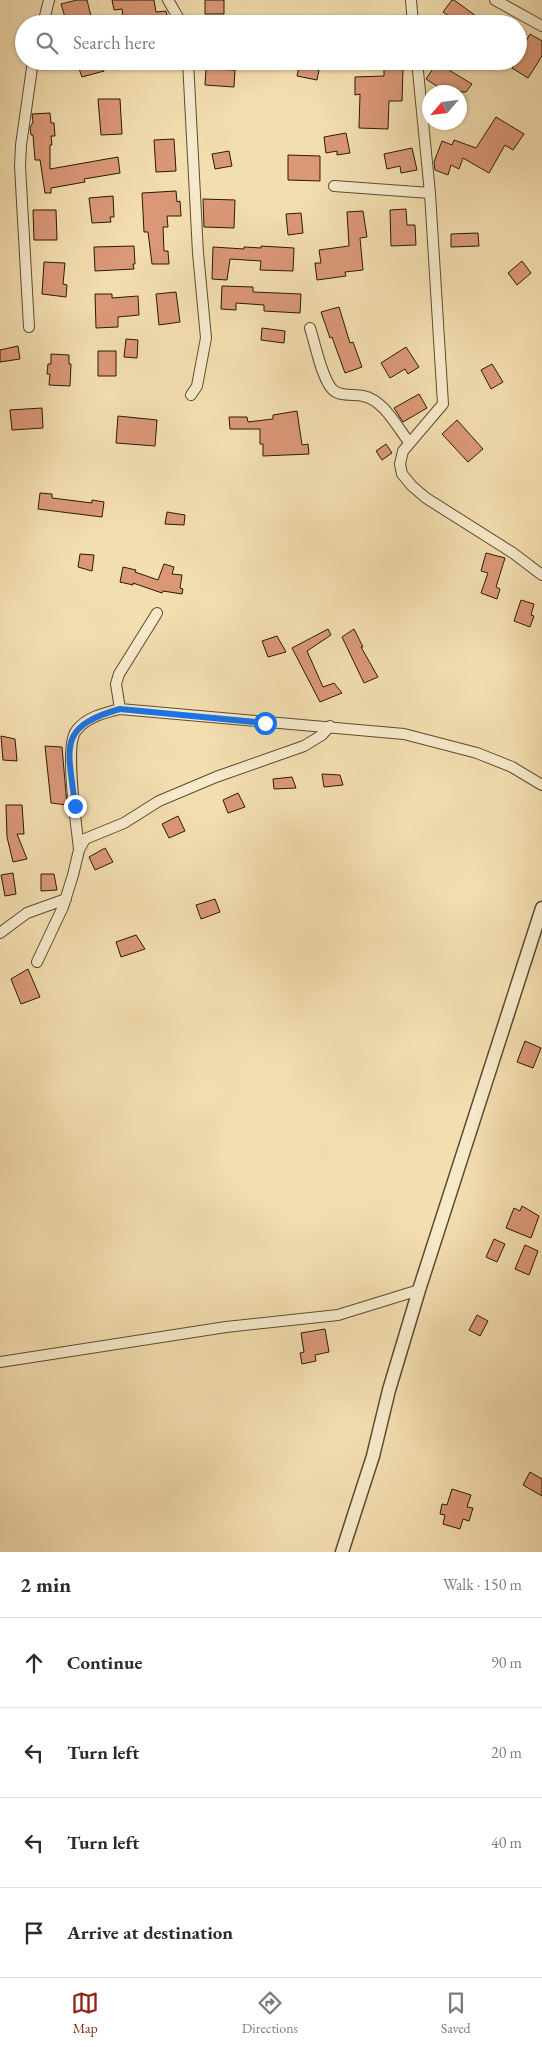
<!DOCTYPE html>
<meta charset="utf-8">
<style>
:root{--surface:#fff;--page:#f2f2f3;--text:#2b2b33;--muted:#7c7c81;--line:#e1e1e2;--accent:#8f2418}
body{margin:0;font-family:"EB Garamond",serif;background:var(--page);color:var(--text)}
.compass{position:absolute;left:422px;top:85px;width:45px;height:45px;border-radius:50%;background:var(--surface);box-shadow:0 1px 4px #0004;rotate:242deg}
.stop{position:absolute;width:15px;height:15px;margin:-11px;border:4px solid #1a73e8;border-radius:50%;background:#fff}
.stop.end{background:#1a73e8;border-color:#fff;box-shadow:0 1px 5px #0008}
.list{margin:0;padding:0;list-style:none}
h2{display:flex;justify-content:space-between;align-items:center;height:65px;margin:0;padding:0 20px;font-size:21px}
h2 small{font-size:16px;font-weight:400;color:var(--muted)}
.list li{display:grid;grid-template-columns:32px 1fr auto;gap:15px;align-items:center;box-sizing:border-box;height:90px;padding:0 20px;border-top:1px solid var(--line)}
.list b{display:block;font-size:19px;white-space:nowrap}
.list em{font-size:16px;font-style:normal;color:var(--muted)}
.icon{flex:none;width:28px;height:28px;fill:none;stroke:currentColor;stroke-width:2;stroke-linecap:round;stroke-linejoin:round}
.map{position:relative;flex:none;width:542px;height:1552px;overflow:hidden}
.search{position:absolute;background:var(--surface);box-shadow:0 1px 4px #0004;left:15px;right:15px;top:15px;height:55px;display:flex;align-items:center;gap:12px;box-sizing:border-box;padding:0 18px;border-radius:28px;color:var(--muted);font-size:19px}
.sheet{height:425px;background:var(--surface)}
nav{display:flex;justify-content:space-around;align-items:center;box-sizing:border-box;height:70px;border-top:1px solid var(--line);background:var(--surface);font-size:14px;color:var(--muted)}
nav a{display:grid;justify-items:center;gap:2px}
nav .on{color:var(--accent)}
.map>svg:first-child{display:block}
.building{fill:#db9877;stroke:#291a09}
.lines{fill:none;stroke-linecap:round;stroke-linejoin:round}
.minor-casing{stroke:#5c4b32;stroke-width:12}
.tertiary-casing{stroke:#5c4b32;stroke-width:15}
.minor{stroke:#f7eacb;stroke-width:10}
.tertiary{stroke:#f7eacb;stroke-width:12}
.route{stroke:#1a73e8;stroke-width:6}
</style>
<div class="map">
<svg width="542" height="1552" viewBox="0 0 542 1552">
<rect width="100%" height="100%" fill="#f3deaf"/>
<filter id="stains"><feTurbulence type="fractalNoise" baseFrequency=".004" numOctaves="4"/><feColorMatrix values="0 0 0 0 .2 0 0 0 0 .09 0 0 0 0 .02 0 0 0 .5 -.17"/></filter>
<radialGradient id="worn" r=".72"><stop offset=".6" stop-color="#630" stop-opacity="0"/><stop offset="1" stop-color="#630" stop-opacity=".3"/></radialGradient>
<path class="building" d="M77,0h10l6,24h-26l-6,-20z
M112,0h42l2,12 10,-1 3,13h-45l-2,-15 -8,1z
M205,0h19v14h-19z
M452,0h2l33,24h-26l-18,-12z
M530,34l12,7v15l-14,22 -16,-10 12,-19 -2,-1z
M84,61h17l3,10 -22,6 -4,-11 7,-2z
M438,61h16l-5,9 23,14 -6,8h-20l-20,-13z
M299,67l20,3 -2,10 -20,-4z
M206,69l29,1 -1,17 -29,-2z
M384,69h19l-1,32h-13l-1,28 -29,-1 1,-34 -5,1v-18l29,-1z
M98,99h22l2,35 -21,1z
M50,113l1,10h3l1,13h-4l1,9h-2v24l68,-12 2,16 -36,6 1,3 -34,6v5h-6l-5,-33h-5l-2,-25h-2l-1,-7 3,-6 -1,-8z
M496,117l28,17 -11,16 -8,-5 -16,28 -26,-15 -4,11 -8,-4 -3,10 -13,-5 -1,-8 8,-21 10,4 2,-5 22,8z
M346,133l4,20 -13,2v-4l-11,2 -2,-16z
M174,139l2,32 -20,1 -2,-32z
M412,148l5,22 -16,3 -1,-7 -13,3 -3,-15z
M229,151l3,15 -17,3 -3,-15z
M288,155l32,1v25l-32,-1z
M176,191l1,11 3,-1 1,15h-14l1,11h-5l1,24h4l1,13h-17l-4,-32h-4l-2,-39z
M113,196l1,21h-4l1,5 -19,1 -3,-25z
M203,199l32,1 -1,28 -30,-1z
M406,209l1,16h8l1,20 -25,1 -1,-36z
M33,210h23l1,30h-23z
M363,211l4,26 -7,1 3,32 -18,2 1,4 -29,4 -2,-17h6l-2,-13 30,-4 -2,-34z
M301,213l2,20 -15,2 -2,-21z
M478,233l1,13 -28,1v-13z
M134,246l1,18h-2l1,5 -39,2 -1,-24z
M261,246l33,2 -1,23 -33,-1 1,-9 -31,-2 -3,21 -15,-1 1,-32 31,2v-2l17,1z
M522,261l9,12 -14,12 -9,-12z
M44,262l21,1 -2,21 4,1 -1,12 -24,-3z
M222,286l31,1v5l48,2 -1,19 -36,-2v-6l-28,-2v7l-15,-1z
M176,292l4,30 -21,3 -3,-31z
M95,294h17v4l26,-2 1,19 -21,2v10l-22,1z
M339,307l11,36 3,-1 9,25 -17,6 -13,-36 -2,1 -9,-26z
M262,328l23,3 -1,12 -23,-3z
M126,339l12,1 -1,18 -13,-1z
M18,346l2,13 -20,3v-12z
M406,347l13,20 -11,7 -3,-5 -15,9 -9,-15z
M98,351h18v25h-18z
M51,354l18,1v9h2l-1,22 -21,-1 1,-11h-3l1,-10h3z
M492,364l11,18 -12,7 -10,-19z
M419,394l8,14 -24,14 -9,-14z
M42,408l1,20 -31,2 -2,-20z
M297,411l5,34 6,-1 1,10 -46,2v-12h-3v-15h-30l-1,-12h18l1,5 25,-3v-4z
M118,416l39,4 -2,26 -39,-3z
M457,420l26,29 -15,13 -26,-28z
M386,444l6,9 -10,7 -6,-9z
M40,493l12,1v4l40,5v-3l12,2 -2,15 -64,-8z
M167,512l18,3 -1,10 -19,-1z
M486,553l19,5 -9,29 4,2 -3,10 -16,-6 7,-20 -7,-2z
M80,554l14,1 -2,16 -14,-4z
M164,564l10,3 -2,7 10,1 -2,13 3,1 -1,5 -19,-3 -1,2 -29,-10v2l-13,-3 3,-15 13,3 -1,2 23,8z
M521,600l13,4 -3,11 3,1 -4,11 -16,-6z
M328,629l3,6 -24,16 16,36 11,-4 8,10 -22,9 -28,-54z
M354,629l9,18h-2l17,30 -14,6 -22,-46z
M277,636l9,16 -18,5 -6,-16z
M1,736l14,3 2,22 -14,-1z
M45,746l17,1 5,58 -16,-2z
M322,774l18,1 3,10 -19,2z
M292,777l4,11 -22,1 -1,-10z
M238,793l7,14 -17,6 -5,-13z
M6,805h16l2,29h-7l10,25 -14,3 -6,-25z
M178,816l7,15 -16,7 -7,-14z
M105,848l8,14 -18,8 -6,-13z
M13,873l3,21 -11,2 -4,-21z
M41,874h13l3,16 -16,1z
M215,899l5,13 -19,7 -5,-14z
M136,935l9,14 -24,8 -5,-15z
M28,969l12,28 -19,7 -10,-25z
M525,1041l16,7 -8,20 -16,-6z
M522,1206l17,10 -8,22 -25,-10 8,-20 6,3z
M494,1239l11,5 -8,18 -11,-5z
M525,1245l13,6 -9,24 -14,-6z
M477,1315l11,6 -8,15 -11,-6z
M325,1329l4,23 -14,3 1,6 -14,3 -2,-11 4,-1 -3,-19z
M530,1472l12,7v17l-19,-11z
M452,1489l19,6 -4,12 6,1 -4,13 -6,-2 -3,10 -17,-5 2,-9 -5,-1 2,-10 5,1z"/>
<g class="lines">
<g class="minor-casing">
<path id="minor" d="M168,0l14,24
M411,0l2,24
M495,0l47,26
M43,24l6,-24
M188,61l10,192 8,85 -9,48 -6,9
M417,61l13,132 13,211 -40,47 -3,13 2,10 10,12 14,12 87,55 29,22
M334,186l96,7
M29,327l-9,-161 1,-21 12,-84
M310,328c5,15 12,52 23,62 8,7 21,4 30,6 21,4 34,31 46,46
M120,709l-4,-25 3,-10 38,-61
M79,850c-2,-23 -15,-104 -3,-119 10,-14 28,-18 44,-22l284,25 73,19 35,14 30,18
M0,933l27,-20 39,-14
M37,962l26,-55 10,-32 6,-25 6,-11 39,-16 35,-22 57,-24 88,-31 18,-11 8,-9
M0,1362l226,-35 112,-12 81,-25"/>
</g>
<g class="tertiary-casing">
<path id="tertiary" d="M342,1552l31,-96 16,-66 30,-100 123,-382"/>
</g>
<use href="#minor" class="minor"/>
<use href="#tertiary" class="tertiary"/>
</g>
<g class="lines">
<path class="route" d="M75,806c-6,-57 -20,-79 45,-97l145,14"/>
</g>
<rect width="100%" height="100%" filter="url(#stains)"/>
<rect width="100%" height="100%" fill="url(#worn)"/>
</svg>
<svg class="compass" viewBox="-18 -18 36 36"><path d="M0-13l5 13h-10z" fill="#e53935"/><path d="M0 13l5-13h-10z" fill="#7c7c81"/></svg>
<div class="stop" style="left:265px;top:723px"></div>
<div class="stop end" style="left:75px;top:806px"></div>
<div class="search"><svg class="icon" aria-label="search" viewBox="0 0 24 24"><circle cx="10" cy="10" r="6"/><path d="M15 15l6 6"/></svg>Search here</div>
</div>
<section class="sheet">
<h2>2 min<small>Walk · 150 m</small></h2>
<ul class="list">
<li><svg class="icon" aria-label="ahead" viewBox="0 0 24 24"><path d="M12 20V5M6 11l6-6 6 6"/></svg><div><b>Continue</b></div><em>90 m</em></li>
<li><svg class="icon" aria-label="left" viewBox="0 0 24 24"><path d="M17 20v-9H6M10 6l-5 5 5 5"/></svg><div><b>Turn left</b></div><em>20 m</em></li>
<li><svg class="icon" aria-label="left" viewBox="0 0 24 24"><path d="M17 20v-9H6M10 6l-5 5 5 5"/></svg><div><b>Turn left</b></div><em>40 m</em></li>
<li><svg class="icon" aria-label="arrive" viewBox="0 0 24 24"><path d="M6 21V4h12l-3 4 3 4H6"/></svg><div><b>Arrive at destination</b></div></li>
</ul>
</section>
<nav>
<a class="on"><svg class="icon" aria-label="map" viewBox="0 0 24 24"><path d="M3 6l6-2 6 2 6-2v14l-6 2-6-2-6 2zM9 4v14M15 6v14"/></svg>Map</a>
<a><svg class="icon" aria-label="directions" viewBox="0 0 24 24"><path d="M12 3l9 9-9 9-9-9zM9 14v-3h6M13 9l2 2-2 2"/></svg>Directions</a>
<a><svg class="icon" aria-label="saved" viewBox="0 0 24 24"><path d="M7 4h10v16l-5-4-5 4z"/></svg>Saved</a>
</nav>
